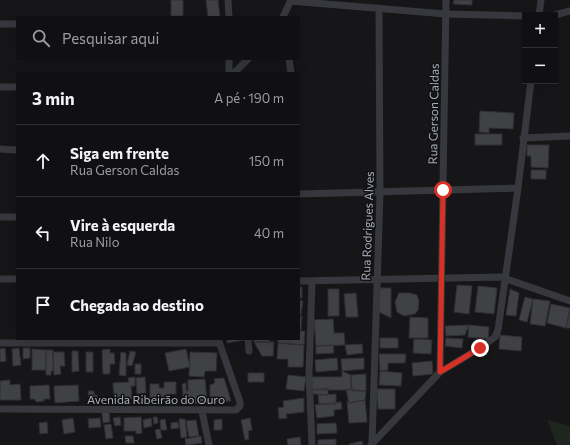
<!DOCTYPE html>
<html lang="pt">
<meta charset="utf-8">
<style>
:root{--surface:#101012;--page:#19191b;--text:#f1f3f6;--muted:#9c9d9f;--line:#303032}
body{margin:0;font-family:Commissioner,sans-serif;background:var(--page);color:var(--text)}
.controls{position:absolute;right:12px;top:12px;display:grid;overflow:hidden;border-radius:0px;box-shadow:0 4px 16px #0002}
.controls button{width:36px;height:36px;display:grid;place-items:center;padding:0;border:0;border-bottom:1px solid var(--line);background:var(--surface);color:var(--text);font:20px sans-serif}
.stop{position:absolute;width:12px;height:12px;margin:-9px;border:3px solid #d93025;border-radius:50%;background:#fff}
.stop.end{background:#d93025;border-color:#fff;box-shadow:0 1px 4px #0008}
.list{margin:0;padding:0;list-style:none}
h2{display:flex;justify-content:space-between;align-items:center;height:52px;margin:0;padding:0 16px;font-size:17px}
h2 small{font-size:13px;font-weight:400;color:var(--muted)}
.list li{display:grid;grid-template-columns:26px 1fr auto;gap:12px;align-items:center;box-sizing:border-box;height:72px;padding:0 16px;border-top:1px solid var(--line)}
.list b{display:block;font-size:15px;white-space:nowrap}
.list p{margin:0;font-size:13px;white-space:nowrap;color:var(--muted)}
.list em{font-size:13px;font-style:normal;color:var(--muted)}
.icon{flex:none;width:22px;height:22px;fill:none;stroke:currentColor;stroke-width:2;stroke-linecap:round;stroke-linejoin:round}
.map{position:relative;flex:none;width:570px;height:445px;overflow:hidden}
.search{position:absolute;background:var(--surface);box-shadow:0 4px 16px #0002;left:16px;top:16px;width:284px;height:44px;display:flex;align-items:center;gap:10px;box-sizing:border-box;padding:0 14px;border-radius:0px;color:var(--muted);font-size:15px}
.panel{position:absolute;background:var(--surface);box-shadow:0 4px 16px #0002;left:16px;top:72px;width:284px;height:268px;border-radius:0px}
.map>svg:first-child{display:block}
.green{fill:#1e261f}
.building{fill:#404145;stroke:#303034}
.lines{fill:none;stroke-linecap:round;stroke-linejoin:round}
.minor{stroke:#37383d;stroke-width:7}
.route{stroke:#d93025;stroke-width:5}
.labels{text-anchor:middle;dominant-baseline:central;stroke-width:3;stroke-linejoin:round;paint-order:stroke}
.street-label{font-size:12px;fill:#a8adb8;stroke:#111113}
</style>
<div class="map">
<svg width="570" height="445" viewBox="0 0 570 445">
<rect width="100%" height="100%" fill="#161618"/>
<path class="green" d="M547,420l23,6v19h-13z"/>
<path class="building" d="M171,0h12v16h-12z
M206,0h12l2,17h-12z
M454,0h18v5l-19,-1z
M480,111l34,2 -1,16 -24,-1v5l-10,-1z
M475,134h27v11h-27z
M527,145h22l-1,23 -17,-1v-11h-4z
M531,170h15v9h-15z
M457,285l15,1 -3,28 -15,-2z
M478,286l19,2 -3,26 -19,-2z
M299,287h3v11h-3z
M379,288h12v30l-12,-6z
M328,289h11v27h-11z
M510,289l9,4 -3,23 -10,-1z
M356,293l2,24h-12l-2,-23z
M399,293h10l8,2 2,6 -1,9 -3,4 -11,2 -7,-4 -2,-10z
M525,297l8,2 -6,23 -8,-2z
M533,299l17,2 -5,25 -15,-2z
M299,300l4,1 -2,14 -2,-1z
M551,304l19,4 -4,20 -19,-5z
M570,309v19h-4z
M299,316h3l-1,14h-2z
M410,317l18,1v20h-19z
M333,319l1,14h10l1,12 -29,1 -2,-26z
M469,325l20,2 -1,12 -20,-2z
M469,325l-4,10 -19,1 -1,-10z
M299,331h6l-1,14 -26,-2v-4h21z
M500,335l22,2 -1,14 -22,-2z
M380,338h18v10h-18z
M446,338l17,1 -1,9 -17,-2z
M227,339h18v1l-18,3z
M253,339h17l-1,3h-15z
M414,339l18,1 -1,14 -18,-1z
M254,342h20l-1,14h-11z
M278,343l26,2 -1,22h-15v-8h-11z
M362,344l1,9 -16,2 -2,-10z
M333,345l1,8 -18,1v-8z
M5,348l1,13 -6,1v-13z
M19,348l2,17 -8,1 -1,-17z
M23,348h7v10l-7,1z
M32,349l14,1v20h-14z
M110,349v4h4l1,11h-5v10h-7l-1,-24z
M186,349l4,18 -21,4 -4,-18z
M46,350h7v21h-2v4h-5z
M72,351h6l1,20 -7,1z
M130,351l6,1 -4,14 -5,-1z
M53,352h11l1,14h-5l1,8 -7,1z
M86,352h7v20h-7z
M121,352l5,1v23l-7,-1z
M190,352l27,1 -1,18h-11l-1,6 -15,-1z
M379,354h27l-1,9h-17v7l-8,1z
M337,358l1,12 -22,2 -1,-12z
M364,358v11l-22,2 -1,-12z
M432,361l1,13 -20,2 -1,-13z
M135,364h6v10h-6z
M342,371l9,4v15h-40v-13h31z
M380,371l22,2 -1,13 -22,-1z
M248,373h16v9h-16z
M366,374v17h-14l-1,-16z
M288,375l18,2 -2,14 -18,-2z
M135,377v9h-4l1,13 -18,1 -1,-17 16,-1 -1,-4z
M145,377l1,16 -9,1 -1,-16z
M224,378l7,23 -15,1 -6,-2v-15l5,-2 -1,-4z
M205,379l2,24 -23,1 -2,-20 4,-1v8h2v-11z
M10,380v5l10,-1 1,16h-21v-19z
M164,382h12v12h-6v7h-20v-17h9v4h5z
M49,385l1,14h-6v2l-8,1 -1,-3h-5v-13z
M78,385l1,16 -24,2 -1,-17z
M328,388v7l-14,-1 -3,-4z
M346,389l20,2 -1,9 -16,3z
M377,389h18v20h-17z
M88,391h6v4h3l1,6 -9,1z
M336,394v10h-17l-1,-9z
M304,398v14l-18,2 1,4 -8,1 -1,-11 6,-1 -1,-6z
M365,400l2,22 -18,1 -2,-22 2,2z
M341,402l1,7 -8,1v6l-17,2 -2,-13z
M109,412l1,10 -7,1 -1,-10z
M120,417l1,8 -6,1 -2,-8z
M141,417l1,16 -6,1v-3h-12v-13z
M153,417h4l1,6 -4,1z
M73,418l2,14 -11,2 -2,-14z
M100,418l1,9 -12,1 -1,-9z
M151,418l1,8 -8,2 -1,-8z
M250,418l2,12 -4,1 1,8 -4,1 -4,-20z
M165,419l2,11h-6l-1,-10z
M179,419h6l2,18 -6,1z
M222,419v11h-8v-10z
M196,420l3,16 -10,1 -3,-16z
M47,422l1,11 -8,1 -1,-11z
M178,422l1,6 -8,1v-6z
M336,423l1,10 -20,1v-10z
M111,424l2,14 -7,1 -2,-14z
M160,429l2,9 -5,1 -2,-9z
M125,436h8l1,7h-8z
M201,436l1,7 -16,2 -1,-6z
M300,437l1,8h-13l-1,-6z
M336,439v6h-18v-5z
M362,441l1,4h-13l-1,-1z"/>
<g class="lines">
<path class="minor" d="M228,0l1,17
M290,1l156,13 79,2
M539,15l2,-15
M555,15l15,-4
M283,17l8,-17
M0,24h17
M229,59v14
M289,59l2,14
M234,73l14,-14
M0,87h17
M523,138l47,-2
M0,149l17,1
M299,194l219,-6
M0,217h17
M0,279h17
M299,281l202,-4 69,24
M312,282l-3,92 3,71
M248,339l1,12
M0,343h219
M440,372l6,-372
M0,409l236,1 4,-4v-4l-22,-63
M202,411l7,34
M372,444l8,-251 -1,-184
M371,445l69,-73 40,-24 15,-11 3,-7 20,-142 13,-107"/>
</g>
<g class="lines">
<path class="route" d="M443,190l-3,182 40,-24"/>
</g>
<g class="labels">
<g class="street-label">
<text transform="translate(433 114) rotate(-89)">Rua Gerson Caldas</text>
<text transform="translate(367 226) rotate(-88)">Rua Rodrigues Alves</text>
<text x="156" y="399">Avenida Ribeirão do Ouro</text>
</g>
</g>
</svg>
<div class="controls">
<button>+</button>
<button>−</button>
</div>
<div class="stop" style="left:443px;top:190px"></div>
<div class="stop end" style="left:480px;top:348px"></div>
<div class="search"><svg class="icon" aria-label="search" viewBox="0 0 24 24"><circle cx="10" cy="10" r="6"/><path d="M15 15l6 6"/></svg>Pesquisar aqui</div>
<section class="panel">
<h2>3 min<small>A pé · 190 m</small></h2>
<ul class="list">
<li><svg class="icon" aria-label="ahead" viewBox="0 0 24 24"><path d="M12 20V5M6 11l6-6 6 6"/></svg><div><b>Siga em frente</b><p>Rua Gerson Caldas</p></div><em>150 m</em></li>
<li><svg class="icon" aria-label="left" viewBox="0 0 24 24"><path d="M17 20v-9H6M10 6l-5 5 5 5"/></svg><div><b>Vire à esquerda</b><p>Rua Nilo</p></div><em>40 m</em></li>
<li><svg class="icon" aria-label="arrive" viewBox="0 0 24 24"><path d="M6 21V4h12l-3 4 3 4H6"/></svg><div><b>Chegada ao destino</b></div></li>
</ul>
</section>
</div>
